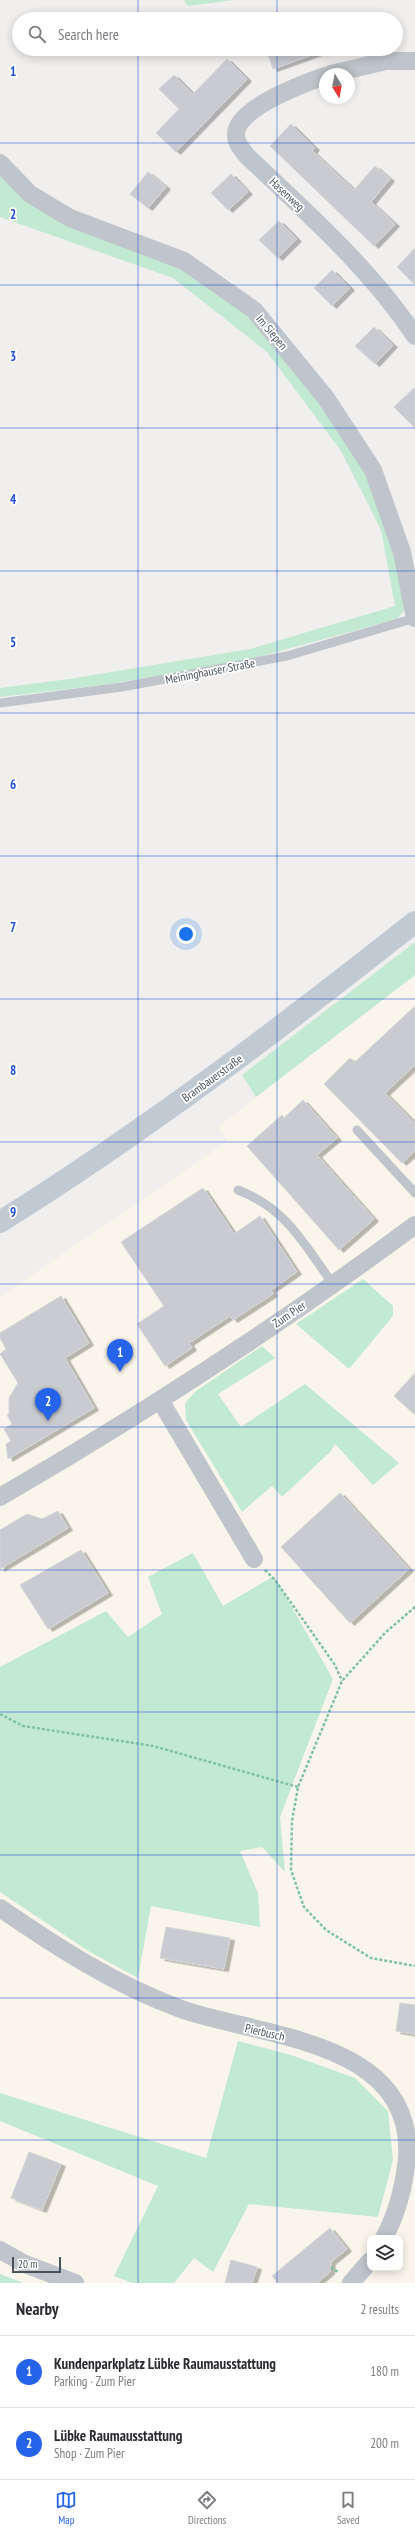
<!DOCTYPE html>
<meta charset="utf-8">
<style>
:root{--surface:#fff;--page:#f7f7f7;--text:#2b2b33;--muted:#7c7c81;--line:#e1e1e2;--accent:#2563eb}
body{margin:0;font-family:"PT Sans Narrow",sans-serif;background:var(--page);color:var(--text)}
.controls{position:absolute;right:12px;bottom:12px;display:grid;overflow:hidden;border-radius:8px;box-shadow:0 2px 10px #0003}
.controls button{width:36px;height:36px;display:grid;place-items:center;padding:0;border:0;border-bottom:1px solid var(--line);background:var(--surface);color:var(--text);font:20px sans-serif}
.compass{position:absolute;left:319px;top:68px;width:36px;height:36px;border-radius:50%;background:var(--surface);box-shadow:0 2px 10px #0003;rotate:170deg}
.scale{position:absolute;left:12px;bottom:10px;width:49px;box-sizing:border-box;padding-left:4px;border:2px solid #495159;border-top:0;font-size:11px;line-height:14px;white-space:nowrap;color:#495159;-webkit-text-stroke:3px #fff;paint-order:stroke}
.you{position:absolute;left:186px;top:934px;width:14px;height:14px;margin:-10px;border:3px solid #fff;border-radius:50%;background:#1a73e8;box-shadow:0 0 0 6px #1a73e833}
.badge{display:grid;place-items:center;width:26px;height:26px;border-radius:50%;background:var(--accent);color:#fff;font-size:13px;font-weight:700}
.pin{position:absolute;translate:-50% -33px;filter:drop-shadow(0 1px 2px #0008)}
.pin::after{content:'';position:absolute;top:21px;width:14px;height:12px;background:inherit;clip-path:polygon(0 0,100% 0,50% 100%)}
.list{margin:0;padding:0;list-style:none}
h2{display:flex;justify-content:space-between;align-items:center;height:52px;margin:0;padding:0 16px;font-size:17px}
h2 small{font-size:13px;font-weight:400;color:var(--muted)}
.list li{display:grid;grid-template-columns:26px 1fr auto;gap:12px;align-items:center;box-sizing:border-box;height:72px;padding:0 16px;border-top:1px solid var(--line)}
.list b{display:block;font-size:15px;white-space:nowrap}
.list p{margin:0;font-size:13px;white-space:nowrap;color:var(--muted)}
.list em{font-size:13px;font-style:normal;color:var(--muted)}
.icon{flex:none;width:22px;height:22px;fill:none;stroke:currentColor;stroke-width:2;stroke-linecap:round;stroke-linejoin:round}
.map{position:relative;flex:none;width:415px;height:2283px;overflow:hidden}
.search{position:absolute;background:var(--surface);box-shadow:0 2px 10px #0003;left:12px;right:12px;top:12px;height:44px;display:flex;align-items:center;gap:10px;box-sizing:border-box;padding:0 14px;border-radius:22px;color:var(--muted);font-size:15px}
.sheet{height:196px;background:var(--surface)}
nav{display:flex;justify-content:space-around;align-items:center;box-sizing:border-box;height:56px;border-top:1px solid var(--line);background:var(--surface);font-size:11px;color:var(--muted)}
nav a{display:grid;justify-items:center;gap:2px}
nav .on{color:var(--accent)}
.map>svg:first-child{display:block}
.commercial{fill:#f9f5ea;fill-rule:evenodd}
.green{fill:#c2e9d2}
.building{fill:#c9cbd0;stroke:#d3d5d9;filter:url(#shadow)}
.lines{fill:none;stroke-linecap:round;stroke-linejoin:round}
.path{stroke:#7fc2a3;stroke-width:2.5;stroke-dasharray:3 2;stroke-linecap:butt}
.lane{stroke:#bfc5cb;stroke-width:9}
.street{stroke:#bfc5cb;stroke-width:18}
.secondary{stroke:#c1c9d3;stroke-width:22}
.grid{fill:none;stroke:#1d4ed8;stroke-width:1;stroke-opacity:0.55}
.labels{text-anchor:middle;dominant-baseline:central;stroke-width:3.5;stroke-linejoin:round;paint-order:stroke}
.street-label{font-size:12px;fill:#495159;stroke:#fff}
.grid-label{font-size:13px;text-anchor:middle;font-weight:bold;fill:#1d4ed8;stroke:#fff;stroke-width:3.5;stroke-linejoin:round;paint-order:stroke}
</style>
<div class="map">
<svg width="415" height="2283" viewBox="0 0 415 2283">
<defs>
<filter id="shadow"><feDropShadow dx="4.5" dy="2.5" stdDeviation="0" flood-color="#0004"/></filter>
</defs>
<rect width="100%" height="100%" fill="#f1efee"/>
<path class="commercial" d="M415,975v1308h-392l-23,-9v-977l228,-156 -10,-14zM370,2238h30v30h-30z"/>
<path class="green" d="M184,0h50l-46,6z
M0,173l177,90 75,55 35,39 68,95 29,61 22,95 -9,11 -158,43 -129,22 -110,13v-9l69,-9 181,-30 145,-43 -14,-76 -40,-79 -74,-99 -94,-74 -173,-61z
M415,942v33l-159,122 -14,-22z
M363,1279l30,27v10l-44,53 -53,-45z
M262,1346l13,12 -57,36 23,33 64,-43 94,79 -26,22 -38,-41 -4,7 -49,46 -10,-11 -30,26 -56,-92 -1,-17 11,-12z
M193,1553l30,53 51,-30 59,103 -53,138 5,55 -23,-25 -22,4 18,42 2,34 -109,-21 -13,72 -48,-26 -90,-60v-225l106,-56 22,26 34,-23 -14,-37z
M238,2041l53,14 64,23 33,33 5,49 -15,57 -129,-13 -36,68 -19,-14 -20,25h-42l-18,-7 44,-90 -158,-65v-28l206,65z
M0,2274l23,9h-23z"/>
<path class="building" d="M266,49h57v2l-50,18z
M227,59l20,20 -71,73 -20,-19 23,-24 -20,-20 15,-14 19,19z
M291,124l24,24 -3,3 42,39 21,-24 15,13 -19,23 24,22 -21,22 -104,-100z
M148,172l18,15 -18,21 -18,-14z
M231,174l17,18 -20,18 -17,-17z
M279,221l18,18 -19,19 -19,-18z
M415,248v37l-18,-18z
M332,270l18,18 -18,18 -18,-18z
M374,327l19,18 -18,19 -20,-18z
M415,387v41l-21,-21z
M415,1006v59l-30,28 30,30v28l-13,12 -78,-79 26,-26 5,4z
M303,1100l34,38 -20,17 57,64 -35,31 -92,-104 35,-31 2,3z
M203,1188l31,46 26,-18 37,56 -26,18 2,4 -40,26 -3,-4 -41,27 3,5 -27,18 -28,-42 27,-18 -43,-64z
M61,1296l28,47 -24,15 29,50 -86,51 -2,-15 5,-3 -7,-12 8,-5 -5,-9 2,-1v-16l9,-15 -18,-29 6,-5 -6,-11v-5z
M415,1373v42l-21,-19z
M340,1493l69,76 -59,54 -69,-76z
M58,1511l10,17 -68,41v-39l27,-16 15,5z
M81,1550l27,43 -60,36 -28,-44z
M166,1927l64,11 -6,31 -64,-11z
M400,2003l15,2v29l-19,-3z
M29,2152l32,12 -19,46 -31,-12z
M330,2228l17,21 -16,13 -1,10 -13,11h-39l-6,-7z
M231,2260l26,7 -5,16h-27z"/>
<g class="lines">
<path class="path" d="M265,1570l10,10 60,85 7,16
M415,1607l-30,26 -43,48 -44,106 -6,34 -1,49 13,37 22,23 45,28 44,8
M0,1714l23,12 130,20 145,41
M331,2267l7,5"/>
<path class="lane" d="M0,703l122,-16 165,-31 128,-38
M357,1130l58,63
M238,1190c49,19 65,53 95,94"/>
<path class="street" d="M331,74l55,-13h29
M325,76c-20,7 -91,33 -89,59 0,8 6,15 11,21 60,57 122,111 168,180
M0,163l30,31 40,24 114,43 70,49 72,88 47,72 29,82 13,66
M160,1400l94,159
M0,1497c143,-83 282,-173 415,-272
M0,1908c57,39 115,77 181,101 80,28 234,31 226,149 -3,29 -9,54 -23,80
M0,2250l25,14 50,19
M351,2283l19,-22"/>
<path class="secondary" d="M0,1222c145,-91 281,-194 415,-300"/>
</g>
<path class="grid" d="M138,0v19M277,0v19M138,49v2234M277,49v2234M0,143h415M0,285h415M0,428h415M0,571h415M0,713h415M0,856h415M0,999h415M0,1142h415M0,1284h415M0,1427h415M0,1570h415M0,1712h415M0,1855h415M0,1998h415M0,2140h415"/>
<g class="labels">
<g class="street-label">
<text transform="translate(287 194) rotate(43)">Hasenweg</text>
<text transform="translate(272 332) rotate(50)">Im Siepen</text>
<text transform="translate(210 671) rotate(-11)">Meininghauser Straße</text>
<text transform="translate(212 1078) rotate(-36)">Brambauerstraße</text>
<text transform="translate(289 1314) rotate(-34)">Zum Pier</text>
<text transform="translate(265 2032) rotate(13)">Pierbusch</text>
</g>
</g>
<g class="grid-label">
<text x="13" y="76">1</text>
<text x="13" y="219">2</text>
<text x="13" y="361">3</text>
<text x="13" y="504">4</text>
<text x="13" y="647">5</text>
<text x="13" y="789">6</text>
<text x="13" y="932">7</text>
<text x="13" y="1075">8</text>
<text x="13" y="1217">9</text>
</g>
</svg>
<div class="controls">
<button><svg class="icon" aria-label="layers" viewBox="0 0 24 24"><path d="M12 4l9 5-9 5-9-5zM3 14l9 5 9-5"/></svg></button>
</div>
<svg class="compass" viewBox="-18 -18 36 36"><path d="M0-13l5 13h-10z" fill="#e53935"/><path d="M0 13l5-13h-10z" fill="#7c7c81"/></svg>
<div class="scale">20 m</div>
<div class="you"></div>
<div class="pin badge" style="left:120px;top:1372px">1</div>
<div class="pin badge" style="left:48px;top:1421px">2</div>
<div class="search"><svg class="icon" aria-label="search" viewBox="0 0 24 24"><circle cx="10" cy="10" r="6"/><path d="M15 15l6 6"/></svg>Search here</div>
</div>
<section class="sheet">
<h2>Nearby<small>2 results</small></h2>
<ul class="list">
<li><span class="badge">1</span><div><b>Kundenparkplatz Lübke Raumausstattung</b><p>Parking · Zum Pier</p></div><em>180 m</em></li>
<li><span class="badge">2</span><div><b>Lübke Raumausstattung</b><p>Shop · Zum Pier</p></div><em>200 m</em></li>
</ul>
</section>
<nav>
<a class="on"><svg class="icon" aria-label="map" viewBox="0 0 24 24"><path d="M3 6l6-2 6 2 6-2v14l-6 2-6-2-6 2zM9 4v14M15 6v14"/></svg>Map</a>
<a><svg class="icon" aria-label="directions" viewBox="0 0 24 24"><path d="M12 3l9 9-9 9-9-9zM9 14v-3h6M13 9l2 2-2 2"/></svg>Directions</a>
<a><svg class="icon" aria-label="saved" viewBox="0 0 24 24"><path d="M7 4h10v16l-5-4-5 4z"/></svg>Saved</a>
</nav>
